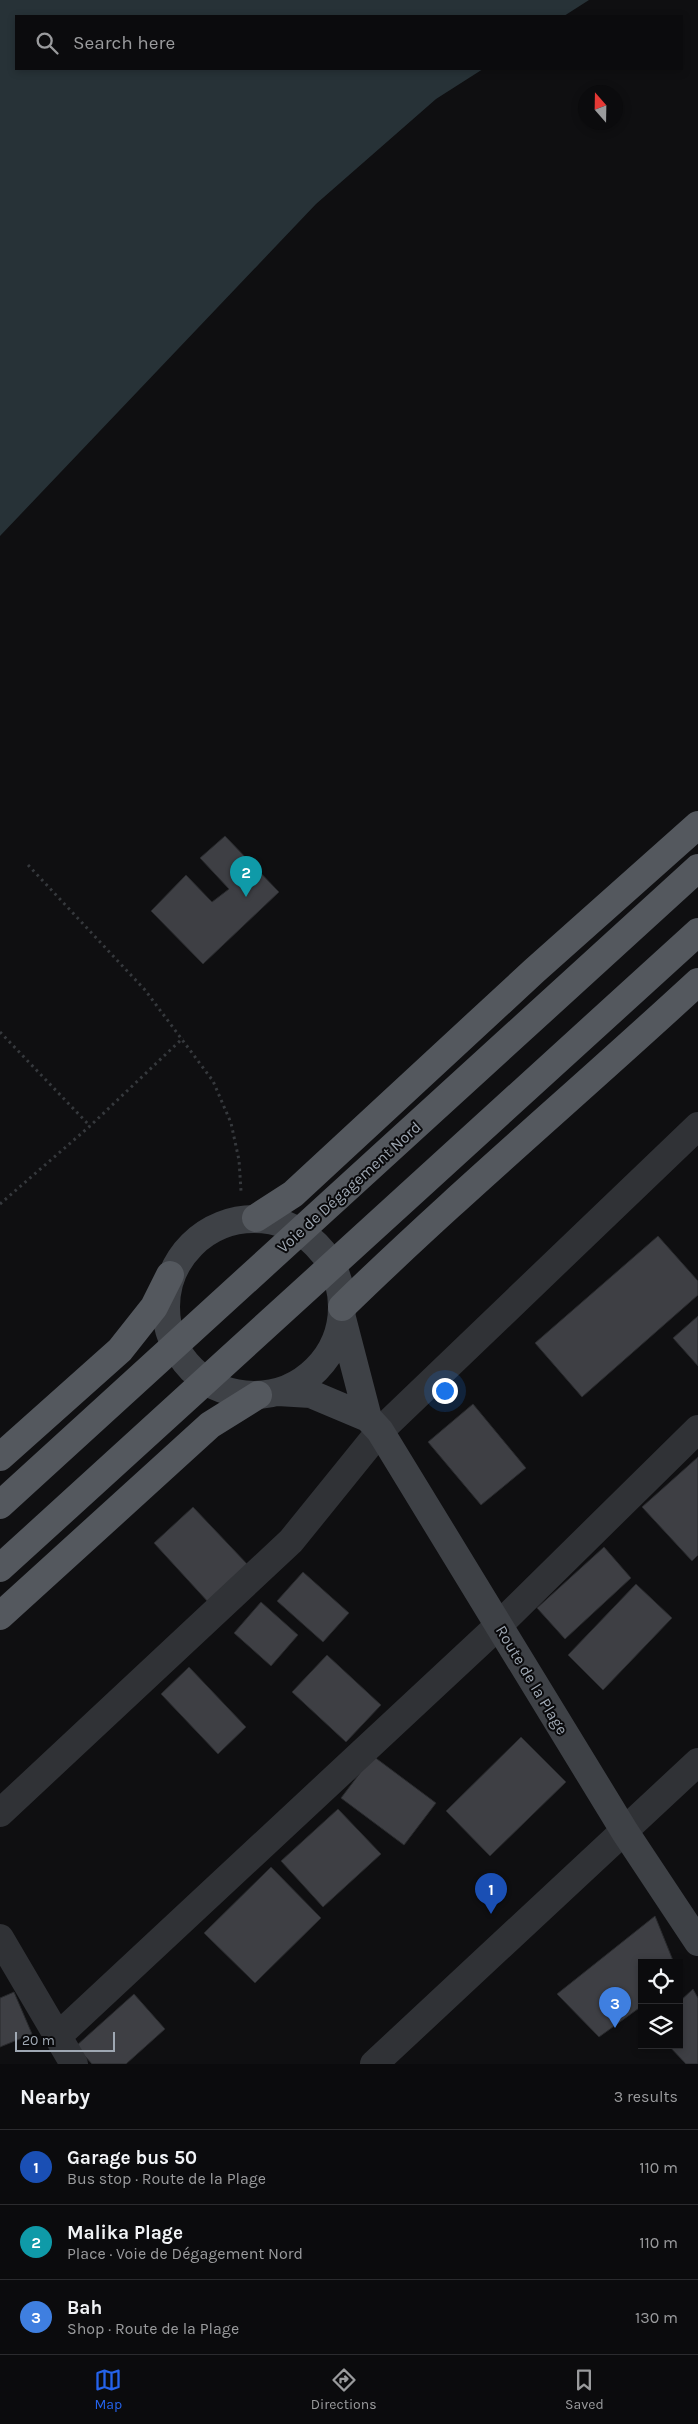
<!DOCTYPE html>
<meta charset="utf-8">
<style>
:root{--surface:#0b0b0d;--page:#19191b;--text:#f1f3f6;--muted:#9a9b9d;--line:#2b2b2e;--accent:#2563eb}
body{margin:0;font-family:Karla,sans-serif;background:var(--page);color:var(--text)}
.controls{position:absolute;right:15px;bottom:15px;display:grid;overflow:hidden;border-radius:0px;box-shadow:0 2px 8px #0003}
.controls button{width:45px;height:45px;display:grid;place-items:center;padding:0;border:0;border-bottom:1px solid var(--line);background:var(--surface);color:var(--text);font:25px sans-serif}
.compass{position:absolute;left:578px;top:85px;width:45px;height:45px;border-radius:50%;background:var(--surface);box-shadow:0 2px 8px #0003;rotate:340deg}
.scale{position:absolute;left:15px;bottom:12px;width:100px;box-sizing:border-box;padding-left:5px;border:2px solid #9fa8b3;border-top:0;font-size:14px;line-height:18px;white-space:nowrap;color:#9fa8b3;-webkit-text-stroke:4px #0a0a0c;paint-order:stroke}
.you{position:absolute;left:444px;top:1390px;width:18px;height:18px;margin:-12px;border:4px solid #fff;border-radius:50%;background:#1a73e8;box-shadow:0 0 0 8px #1a73e833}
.badge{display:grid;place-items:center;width:32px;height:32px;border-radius:50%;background:var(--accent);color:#fff;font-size:16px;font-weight:700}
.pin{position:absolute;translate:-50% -41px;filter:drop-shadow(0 1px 2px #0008)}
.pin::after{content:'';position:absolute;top:26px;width:18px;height:15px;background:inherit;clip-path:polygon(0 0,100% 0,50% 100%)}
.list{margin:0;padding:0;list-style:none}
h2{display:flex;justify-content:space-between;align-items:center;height:65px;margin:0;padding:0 20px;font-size:21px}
h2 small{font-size:16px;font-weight:400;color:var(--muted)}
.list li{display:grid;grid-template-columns:32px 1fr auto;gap:15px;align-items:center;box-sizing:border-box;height:75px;padding:0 20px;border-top:1px solid var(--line)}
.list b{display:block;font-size:19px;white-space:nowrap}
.list p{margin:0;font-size:16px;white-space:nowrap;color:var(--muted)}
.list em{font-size:16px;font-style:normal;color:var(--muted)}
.icon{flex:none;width:28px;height:28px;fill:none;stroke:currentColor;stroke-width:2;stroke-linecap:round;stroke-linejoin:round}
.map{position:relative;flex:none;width:698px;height:2064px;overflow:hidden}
.search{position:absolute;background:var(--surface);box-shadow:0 2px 8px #0003;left:15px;right:15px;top:15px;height:55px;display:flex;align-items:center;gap:12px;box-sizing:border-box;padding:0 18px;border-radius:0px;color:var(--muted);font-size:19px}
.sheet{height:290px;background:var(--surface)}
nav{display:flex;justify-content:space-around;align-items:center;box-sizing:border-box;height:70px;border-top:1px solid var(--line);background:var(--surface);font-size:14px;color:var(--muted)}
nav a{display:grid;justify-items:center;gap:2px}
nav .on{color:var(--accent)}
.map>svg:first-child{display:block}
.water{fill:#273237}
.building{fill:#3e3f44;stroke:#292a2d}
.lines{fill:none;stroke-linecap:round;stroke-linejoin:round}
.path{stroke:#36393d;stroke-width:3;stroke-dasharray:2.5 4;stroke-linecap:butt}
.minor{stroke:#303236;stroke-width:28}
.secondary{stroke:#3e4146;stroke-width:28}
.trunk{stroke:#54585e;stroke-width:28}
.trunk-bridge{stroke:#54585e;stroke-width:28}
.labels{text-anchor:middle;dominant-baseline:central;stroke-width:4;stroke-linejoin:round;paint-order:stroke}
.street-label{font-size:16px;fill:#9fa8b3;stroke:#0a0a0c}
</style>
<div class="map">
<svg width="698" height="2064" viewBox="0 0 698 2064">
<rect width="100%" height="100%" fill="#0f0f11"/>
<path class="water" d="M0,0h589l-25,16h-548v53h467l-47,30 -120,105 -316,332z"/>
<path class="building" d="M225,836l54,56 -76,72 -52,-53 35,-36 26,27 17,-13 -29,-31z
M658,1236l40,45v14l-116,102 -47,-54z
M698,1316v50l-25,-28z
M473,1404l53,64 -45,37 -53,-63z
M698,1457v98l-6,6 -50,-54z
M193,1507l56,59 -40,37 -55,-60z
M604,1547l27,31 -66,61 -28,-31z
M303,1572l46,41 -26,29 -46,-41z
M636,1584l36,34 -69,72 -35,-35z
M261,1602l37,33 -27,31 -37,-33z
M327,1655l54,50 -35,37 -54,-50z
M189,1667l57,60 -28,27 -57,-60z
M521,1737l45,45 -76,74 -44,-45z
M373,1756l63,47 -32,42 -63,-47z
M338,1809l43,45 -58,53 -42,-46z
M271,1867l50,51 -66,65 -51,-50z
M655,1916l19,47h-32v43l-43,31 -42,-43z
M693,1989l5,9v66h-12l-18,-19h11v-43z
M14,1992l18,42 -32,13v-49z
M134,1994l31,35 -39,35h-34l-16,-18z"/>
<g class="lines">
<path class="path" d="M28,865l117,125 68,91 18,42 8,37 2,31
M0,1032l90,94
M0,1204l90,-78 93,-88"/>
<path class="minor" d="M0,1813l291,-272 89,-110 318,-305
M0,1938l74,126
M58,2036l441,-411 199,-196
M374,2064l324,-302"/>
<path class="secondary" d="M166 1307a88 88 0 1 1 176 0a88 88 0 1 1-176 0Z
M342,1318l26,100
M278,1392l33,2 57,24 12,13 245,401 73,110"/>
<path class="trunk" d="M256,1218l37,-24 241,-223 164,-146
M342,1307c115,-112 238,-216 356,-325
M0,1457l120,-107 34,-43 16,-32
M0,1616l210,-191 48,-30"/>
<path class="trunk-bridge" d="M0,1505l698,-637
M0,1568l698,-636"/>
</g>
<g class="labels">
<g class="street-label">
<text transform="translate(349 1187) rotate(-42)">Voie de Dégagement Nord</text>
<text transform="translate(532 1680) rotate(59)">Route de la Plage</text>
</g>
</g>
</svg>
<div class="controls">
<button><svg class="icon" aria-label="locate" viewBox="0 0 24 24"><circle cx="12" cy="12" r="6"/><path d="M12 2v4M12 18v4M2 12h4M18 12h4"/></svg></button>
<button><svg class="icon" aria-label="layers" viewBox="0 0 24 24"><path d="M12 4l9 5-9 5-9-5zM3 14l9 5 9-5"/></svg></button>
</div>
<svg class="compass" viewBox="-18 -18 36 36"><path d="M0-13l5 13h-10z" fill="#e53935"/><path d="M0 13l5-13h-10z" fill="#9a9b9d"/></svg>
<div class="scale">20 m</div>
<div class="you"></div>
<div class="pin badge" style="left:491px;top:1914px;background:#1a4fb4">1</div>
<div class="pin badge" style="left:246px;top:897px;background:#0f9aa8">2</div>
<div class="pin badge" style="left:615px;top:2028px;background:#3f7fe0">3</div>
<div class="search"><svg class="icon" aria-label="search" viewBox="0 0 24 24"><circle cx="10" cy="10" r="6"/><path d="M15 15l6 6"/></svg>Search here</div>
</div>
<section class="sheet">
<h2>Nearby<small>3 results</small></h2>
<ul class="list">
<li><span class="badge" style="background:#1a4fb4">1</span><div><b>Garage bus 50</b><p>Bus stop · Route de la Plage</p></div><em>110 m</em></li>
<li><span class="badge" style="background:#0f9aa8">2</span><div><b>Malika Plage</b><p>Place · Voie de Dégagement Nord</p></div><em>110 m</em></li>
<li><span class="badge" style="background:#3f7fe0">3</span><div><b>Bah</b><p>Shop · Route de la Plage</p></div><em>130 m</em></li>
</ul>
</section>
<nav>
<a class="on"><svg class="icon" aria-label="map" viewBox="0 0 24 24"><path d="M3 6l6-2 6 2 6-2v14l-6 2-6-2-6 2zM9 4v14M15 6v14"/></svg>Map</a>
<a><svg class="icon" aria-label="directions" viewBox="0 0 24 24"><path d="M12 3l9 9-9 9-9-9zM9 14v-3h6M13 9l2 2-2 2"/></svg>Directions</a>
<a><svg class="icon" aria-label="saved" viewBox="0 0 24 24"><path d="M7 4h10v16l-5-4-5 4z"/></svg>Saved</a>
</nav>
